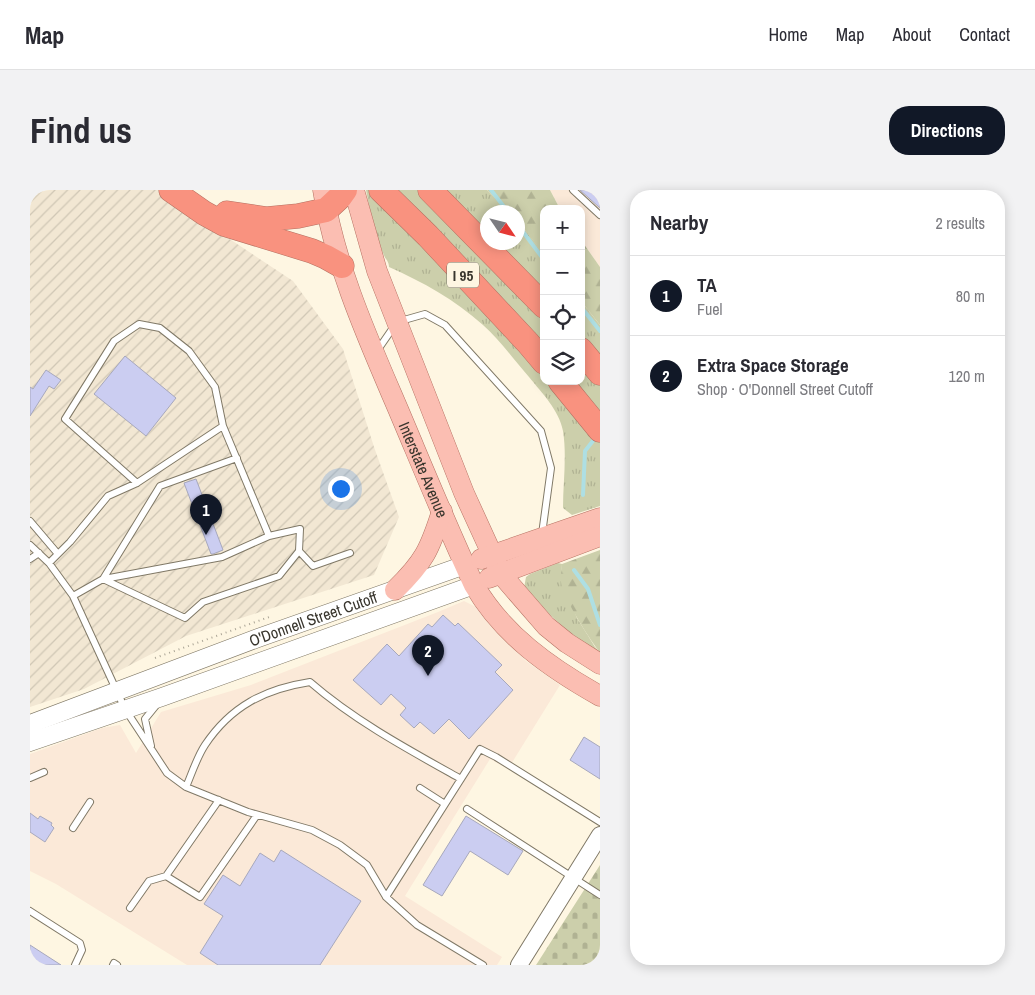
<!DOCTYPE html>
<meta charset="utf-8">
<style>
:root{--surface:#fff;--page:#f2f2f3;--text:#2b2b33;--muted:#7c7c81;--line:#e1e1e2;--accent:#111827}
body{margin:0;font-family:"Archivo Narrow",sans-serif;background:var(--page);color:var(--text)}
.controls{position:absolute;right:15px;top:15px;display:grid;overflow:hidden;border-radius:10px;box-shadow:0 2px 12px #0003}
.controls button{width:45px;height:45px;display:grid;place-items:center;padding:0;border:0;border-bottom:1px solid var(--line);background:var(--surface);color:var(--text);font:25px sans-serif}
.compass{position:absolute;left:450px;top:15px;width:45px;height:45px;border-radius:50%;background:var(--surface);box-shadow:0 2px 12px #0003;rotate:125deg}
.you{position:absolute;left:310px;top:298px;width:18px;height:18px;margin:-12px;border:4px solid #fff;border-radius:50%;background:#1a73e8;box-shadow:0 0 0 8px #1a73e833}
.badge{display:grid;place-items:center;width:32px;height:32px;border-radius:50%;background:var(--accent);color:#fff;font-size:16px;font-weight:700}
.pin{position:absolute;translate:-50% -41px;filter:drop-shadow(0 1px 2px #0008)}
.pin::after{content:'';position:absolute;top:26px;width:18px;height:15px;background:inherit;clip-path:polygon(0 0,100% 0,50% 100%)}
.list{margin:0;padding:0;list-style:none}
h2{display:flex;justify-content:space-between;align-items:center;height:65px;margin:0;padding:0 20px;font-size:21px}
h2 small{font-size:16px;font-weight:400;color:var(--muted)}
.list li{display:grid;grid-template-columns:32px 1fr auto;gap:15px;align-items:center;box-sizing:border-box;height:80px;padding:0 20px;border-top:1px solid var(--line)}
.list b{display:block;font-size:19px;white-space:nowrap}
.list p{margin:0;font-size:16px;white-space:nowrap;color:var(--muted)}
.list em{font-size:16px;font-style:normal;color:var(--muted)}
.icon{flex:none;width:28px;height:28px;fill:none;stroke:currentColor;stroke-width:2;stroke-linecap:round;stroke-linejoin:round}
.map{position:relative;flex:none;width:570px;height:775px;overflow:hidden;border-radius:20px}
header{display:flex;align-items:center;gap:30px;box-sizing:border-box;height:70px;padding:0 25px;background:var(--surface);border-bottom:1px solid var(--line)}
header strong{font-size:24px}
nav{display:flex;gap:28px;margin-inline-start:auto;font-size:18px}
.intro{display:flex;align-items:center;justify-content:space-between;box-sizing:border-box;height:120px;padding:0 30px}
h1{margin:0;font-size:35px}
.button{padding:12px 22px;border-radius:20px;background:var(--accent);color:#fff;font-size:18px;font-weight:700}
main{display:flex;gap:30px;padding:0 30px}
aside{flex:1;background:var(--surface);border-radius:20px;box-shadow:0 2px 12px #0003}
.map>svg:first-child{display:block}
.commercial{fill:#fbe9d8}
.industrial{fill:url(#industrial-furrows)}
.grass{fill:url(#grass-tufts)}
.forest{fill:url(#forest-firs)}
.cemetery{fill:url(#cemetery-stones)}
.lines{fill:none;stroke-linecap:round;stroke-linejoin:round}
.stream{stroke:#aedfe3;stroke-width:4}
.building{fill:#cbcdf1;stroke:#a7a8bc}
.service-casing{stroke:#807967;stroke-width:8}
.tertiary-casing{stroke:#807967;stroke-width:18}
.secondary-casing{stroke:#807967;stroke-width:19}
.primary-casing{stroke:#b57162;stroke-width:21}
.motorway-casing{stroke:#b57162;stroke-width:25}
.path{stroke:#aca697;stroke-width:2;stroke-dasharray:1 4;stroke-linecap:butt}
.service{stroke:#fff;stroke-width:6}
.tertiary{stroke:#fff;stroke-width:16}
.secondary{stroke:#fff;stroke-width:18}
.primary{stroke:#fbbeb2;stroke-width:20}
.motorway{stroke:#f9927f;stroke-width:24}
.labels{text-anchor:middle;dominant-baseline:central;stroke-width:4;stroke-linejoin:round;paint-order:stroke}
.shield{fill:#fef6e2;stroke:#736f63;stroke-width:1}
.shield-label{font-size:15px;font-weight:bold;fill:#38352d}
.street-label{font-size:16px;fill:#38352d;stroke:#fef6e2}
</style>
<header>
<strong>Map</strong>
<nav><a>Home</a><a>Map</a><a>About</a><a>Contact</a></nav>
</header>
<div class="intro"><h1>Find us</h1><a class="button">Directions</a></div>
<main>
<div class="map">
<svg width="570" height="775" viewBox="0 0 570 775">
<defs>
<pattern id="industrial-furrows" width="10" height="10" patternUnits="userSpaceOnUse" patternTransform="scale(1.25)"><rect width="10" height="10" fill="#f2e7d3"/><path d="M-1 1l2-2M0 10L10 0M9 11l2-2" fill="none" stroke="#d0c7b5"/></pattern>
<pattern id="grass-tufts" width="24" height="20" patternUnits="userSpaceOnUse" patternTransform="scale(1.25)"><rect width="24" height="20" fill="#cccfab"/><path d="M3 7l-1-3M5 7V3M7 7l1-3M15 17l-1-3M17 17v-4M19 17l1-3" fill="none" stroke="#b0b293"/></pattern>
<pattern id="forest-firs" width="22" height="20" patternUnits="userSpaceOnUse" patternTransform="scale(1.25)"><rect width="22" height="20" fill="#cccfab"/><path d="M5 1l3.5 6h-7zM16 11l3.5 6h-7z" fill="#b0b293"/></pattern>
<pattern id="cemetery-stones" width="16" height="16" patternUnits="userSpaceOnUse" patternTransform="scale(1.25)"><rect width="16" height="16" fill="#cccfab"/><path d="M2 7V4a2 2 0 0 1 4 0v3zM10 15v-3a2 2 0 0 1 4 0v3z" fill="#b0b293"/></pattern>
</defs>
<rect width="100%" height="100%" fill="#fef6e2"/>
<path class="commercial" d="M520,0h50v77l-19,-27v-31h-21z
M434,411l12,6 50,54 34,24 -52,84 -18,-10 -85,137 97,61 -5,8h-310l-131,-81 -26,-13v-117l72,-26 18,-3 16,28 25,-41 90,-27 187,-73z"/>
<path class="industrial" d="M0,0h131l40,30 92,61 50,68 31,98 25,70 -25,58 -188,61 -102,53 -54,18z"/>
<path class="grass" d="M336,0h121l23,22h-22v30h30v-21l26,33v127h37v-80l19,24v181l-28,9 -9,-7c0,-25 4,-52 0,-77 -4,-21 -21,-38 -34,-54 -15,-17 -29,-37 -46,-52 -28,-25 -60,-43 -94,-58 0,-6 -4,-8 -6,-14 -9,-20 -13,-42 -17,-63z
M528,373l4,1 -1,15 16,39 18,29 5,5v3c-30,-20 -51,-40 -76,-67l2,-11 4,-3z"/>
<path class="forest" d="M457,0h63l10,19h-16v46l-26,-34v-9h-8z
M551,50l19,27v58l-19,-24z
M570,360v102c-8,-8 -35,-53 -38,-64 -2,-8 -1,-16 0,-24z"/>
<path class="cemetery" d="M570,675v100h-64l2,-3z"/>
<g class="lines">
<path class="stream" d="M461,0l17,22
M488,35l26,35
M551,117l19,24
M553,305l2,-44 11,-14
M544,380l14,19 12,36"/>
</g>
<path class="building" d="M550,0h20v18z
M95,166l51,42 -30,38 -52,-42z
M16,180l15,10 -7,9 -5,-3 -19,30v-29l3,2z
M166,289l27,71 -10,4h-2l-27,-71z
M413,425l12,11 3,-3 44,42 -7,7 18,18 -44,49 -20,-20 -15,15 -14,-12 -6,6 -14,-13 6,-7 -15,-14 -10,11 -28,-25 34,-36 12,12 29,-32 4,3z
M554,547l16,10v32l-30,-19z
M0,623l8,6 2,-3 12,7 -1,2 3,3 -9,14 -15,-10z
M436,626l57,35 -15,24 -38,-24 -28,45 -19,-11z
M251,660l80,51 -41,64h-102l-18,-12 23,-37 -19,-12 19,-29 17,11 20,-33 14,9z
M0,755l31,20h-31z"/>
<g class="lines">
<g class="service-casing">
<path id="service" d="M543,0l27,25
M347,161l20,-29 28,-8 20,11 96,106 10,37 -9,66
M0,331l28,33
M0,355l19,18 24,33 52,113 42,64 19,14 62,25 64,18 28,15 27,20 19,32 31,28 66,40
M269,361l14,15 37,-13
M0,369l9,-6
M19,373l21,-21 38,-46 29,-13 86,-57
M73,389l82,39 18,-16 76,-26 20,-25 1,-22 -31,7 -46,-110 -8,-39 -26,-36 -29,-23 -21,-4 -25,17 -49,78 72,64
M74,389l118,-22 47,-21
M43,406l30,-17 57,-93 77,-28
M121,556l-6,-27 13,-16
M0,588l14,-6
M156,597c6,-14 11,-30 19,-42 26,-39 60,-56 105,-63 45,39 99,68 151,97
M390,598l25,16
M437,619l133,86
M43,638l17,-26
M136,686l53,-76
M356,707l94,-148 16,8 104,65
M100,718l19,-27 17,-5 34,21 57,-82
M0,721l50,32 2,7 -7,15
M83,775l1,-2 3,2"/>
</g>
<g class="tertiary-casing">
<path id="tertiary" d="M489,775l81,-130"/>
</g>
<g class="secondary-casing">
<g id="secondary">
<path id="s1" d="M0,534l228,-86 207,-73"/>
<path d="M0,552l132,-45 312,-112"/>
</g>
</g>
<g class="primary-casing">
<g id="primary">
<path id="s2" d="M293,0c12,76 45,149 75,219 25,59 49,118 76,176 29,50 76,83 126,111"/>
<path d="M324,0l23,81 87,222 37,81 45,52 21,17 33,21"/>
<path d="M451,369l119,-41"/>
<path d="M459,388l111,-42"/>
<path d="M365,400c29,-28 35,-41 47,-79"/>
</g>
</g>
<g class="motorway-casing">
<path id="motorway" d="M141,0l33,23 20,11 88,27 14,6 16,9
M351,0l47,46 100,107 16,19
M400,0l114,116
M197,23l40,6 31,-3 28,-6 14,-13 5,-7
M551,160l19,23
M530,191l40,49"/>
</g>
<path class="path" d="M125,468l117,-42"/>
<use href="#service" class="service"/>
<use href="#tertiary" class="tertiary"/>
<use href="#secondary" class="secondary"/>
<use href="#primary" class="primary"/>
<use href="#motorway" class="motorway"/>
</g>
<g class="labels">
<rect class="shield" x="417" y="72.5" width="32" height="25" rx="4"/>
<g class="shield-label">
<text x="433" y="85">I 95</text>
</g>
<g class="street-label">
<text stroke="none"><textPath href="#s2" startOffset="298">Interstate Avenue</textPath></text>
<text stroke="none"><textPath href="#s1" startOffset="302">O'Donnell Street Cutoff</textPath></text>
</g>
</g>
</svg>
<div class="controls">
<button>+</button>
<button>−</button>
<button><svg class="icon" aria-label="locate" viewBox="0 0 24 24"><circle cx="12" cy="12" r="6"/><path d="M12 2v4M12 18v4M2 12h4M18 12h4"/></svg></button>
<button><svg class="icon" aria-label="layers" viewBox="0 0 24 24"><path d="M12 4l9 5-9 5-9-5zM3 14l9 5 9-5"/></svg></button>
</div>
<svg class="compass" viewBox="-18 -18 36 36"><path d="M0-13l5 13h-10z" fill="#e53935"/><path d="M0 13l5-13h-10z" fill="#7c7c81"/></svg>
<div class="you"></div>
<div class="pin badge" style="left:176px;top:345px">1</div>
<div class="pin badge" style="left:398px;top:486px">2</div>
</div>
<aside>
<h2>Nearby<small>2 results</small></h2>
<ul class="list">
<li><span class="badge">1</span><div><b>TA</b><p>Fuel</p></div><em>80 m</em></li>
<li><span class="badge">2</span><div><b>Extra Space Storage</b><p>Shop · O'Donnell Street Cutoff</p></div><em>120 m</em></li>
</ul>
</aside>
</main>
